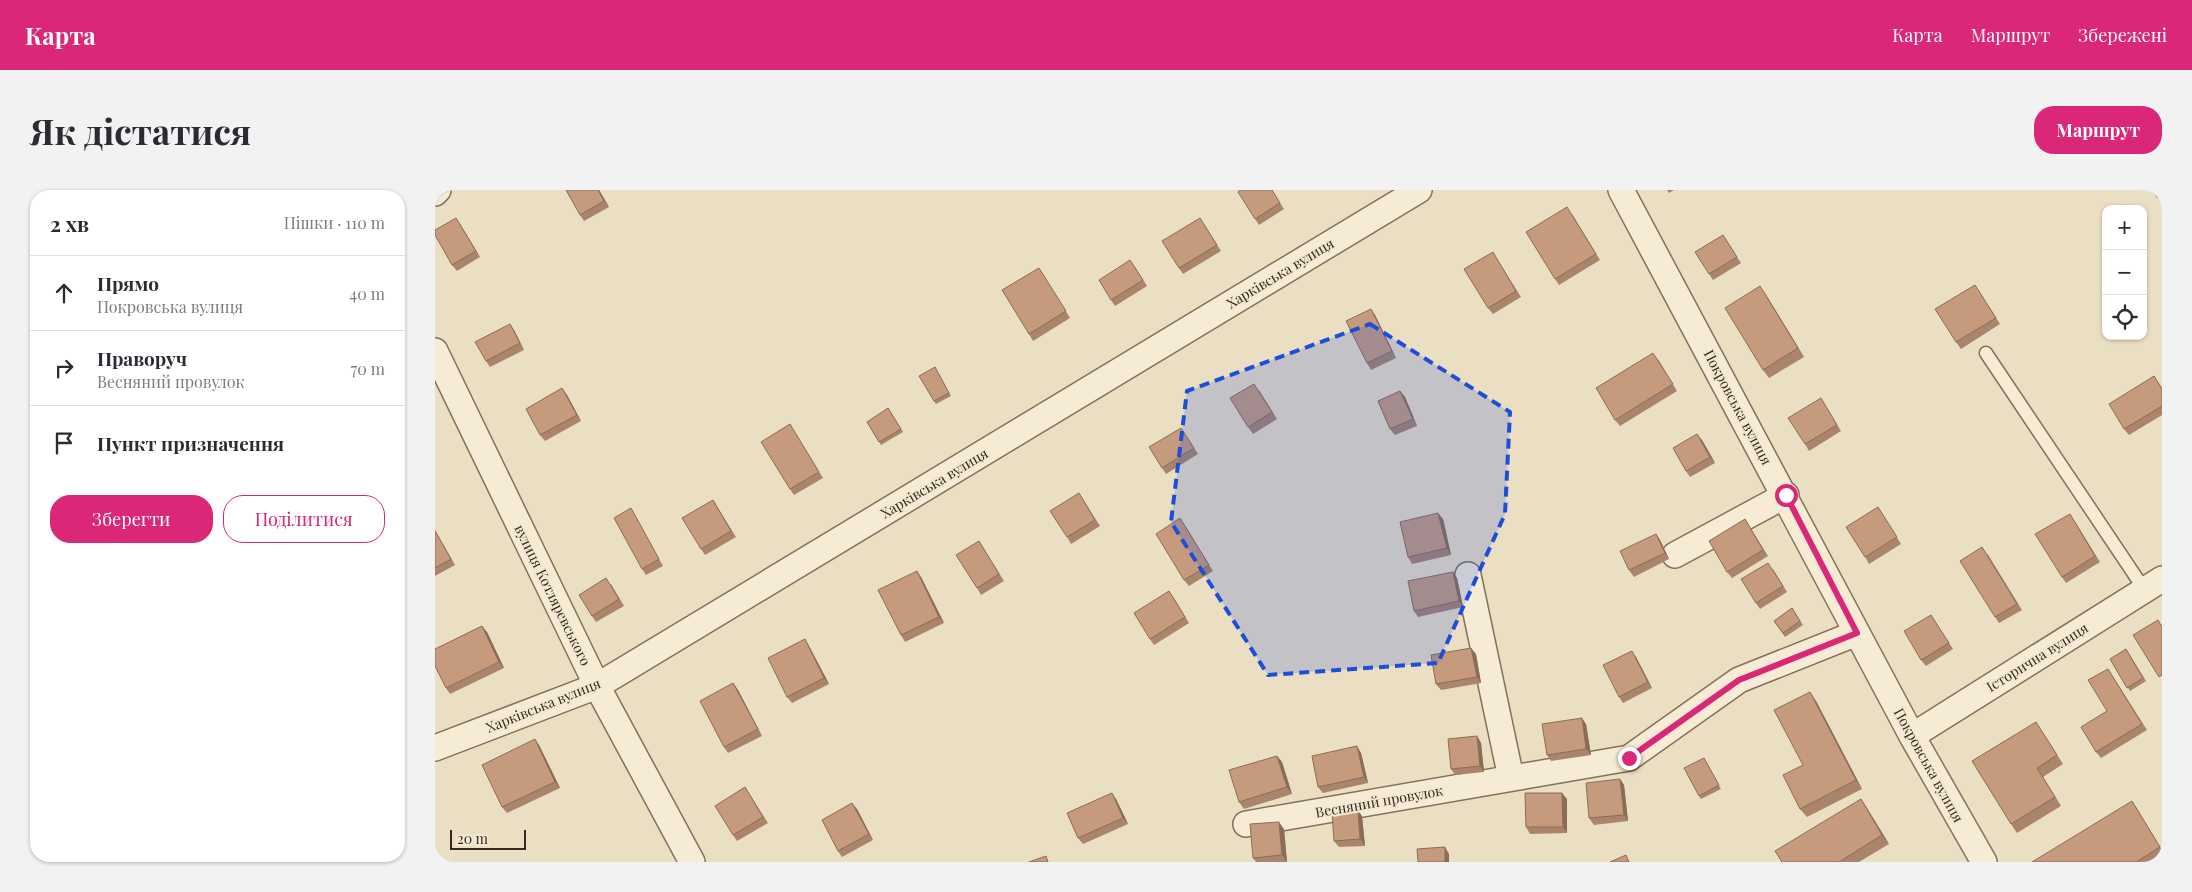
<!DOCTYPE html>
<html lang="uk">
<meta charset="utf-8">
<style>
:root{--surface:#fff;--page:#f2f2f3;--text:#2b2b33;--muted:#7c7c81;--line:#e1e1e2;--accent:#db2777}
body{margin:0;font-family:"Playfair Display",serif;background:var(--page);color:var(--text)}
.controls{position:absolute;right:15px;top:15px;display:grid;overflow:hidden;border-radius:10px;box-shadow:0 1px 4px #0004}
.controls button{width:45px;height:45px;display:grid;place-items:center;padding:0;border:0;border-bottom:1px solid var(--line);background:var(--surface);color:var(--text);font:25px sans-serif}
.scale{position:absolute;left:15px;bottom:12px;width:76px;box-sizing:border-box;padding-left:5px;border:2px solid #35291e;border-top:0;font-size:14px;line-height:18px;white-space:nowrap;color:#35291e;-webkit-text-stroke:4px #f3e9d2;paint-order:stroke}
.stop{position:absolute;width:15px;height:15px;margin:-11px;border:4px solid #db2777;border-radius:50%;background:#fff}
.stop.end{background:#db2777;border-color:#fff;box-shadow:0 1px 5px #0008}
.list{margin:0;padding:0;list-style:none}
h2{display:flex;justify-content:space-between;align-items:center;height:65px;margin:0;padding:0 20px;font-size:21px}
h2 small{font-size:16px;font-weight:400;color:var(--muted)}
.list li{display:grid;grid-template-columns:32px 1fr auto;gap:15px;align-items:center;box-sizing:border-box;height:75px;padding:0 20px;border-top:1px solid var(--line)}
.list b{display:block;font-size:19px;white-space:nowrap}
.list p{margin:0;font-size:16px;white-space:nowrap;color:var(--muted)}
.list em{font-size:16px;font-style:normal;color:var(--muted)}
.actions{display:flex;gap:10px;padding:15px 20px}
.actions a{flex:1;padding:11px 0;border:1px solid var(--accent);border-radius:20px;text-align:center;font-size:18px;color:var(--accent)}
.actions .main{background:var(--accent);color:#fff}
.icon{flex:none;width:28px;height:28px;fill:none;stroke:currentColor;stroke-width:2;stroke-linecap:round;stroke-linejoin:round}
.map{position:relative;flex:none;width:1727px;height:672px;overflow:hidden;border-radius:20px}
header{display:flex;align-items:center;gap:30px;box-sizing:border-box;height:70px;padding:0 25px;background:var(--accent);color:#fff}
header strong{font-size:24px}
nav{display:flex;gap:28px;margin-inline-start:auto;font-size:18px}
.intro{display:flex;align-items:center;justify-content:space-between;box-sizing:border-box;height:120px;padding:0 30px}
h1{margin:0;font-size:35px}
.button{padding:12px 22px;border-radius:20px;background:var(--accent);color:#fff;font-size:18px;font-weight:700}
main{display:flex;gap:30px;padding:0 30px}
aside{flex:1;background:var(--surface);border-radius:20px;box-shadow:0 1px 4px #0004}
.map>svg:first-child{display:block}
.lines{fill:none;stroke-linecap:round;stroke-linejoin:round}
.lane-casing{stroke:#84705b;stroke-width:15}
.street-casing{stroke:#84705b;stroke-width:28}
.lane{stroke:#f6ecd6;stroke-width:12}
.street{stroke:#f6ecd6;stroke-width:25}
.wall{fill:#aa846b}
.shaded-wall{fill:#8b6c57}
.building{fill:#c69a7c;stroke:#8b6c57}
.route{stroke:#db2777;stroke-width:6}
.marked{fill:#1d4ed8;fill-opacity:0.2;stroke:#1d4ed8;stroke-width:4;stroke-dasharray:10 6;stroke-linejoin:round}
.labels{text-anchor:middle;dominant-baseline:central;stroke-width:4.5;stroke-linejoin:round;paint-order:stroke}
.street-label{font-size:14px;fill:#35291e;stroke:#f3e9d2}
</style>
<header>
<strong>Карта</strong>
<nav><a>Карта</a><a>Маршрут</a><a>Збережені</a></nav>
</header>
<div class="intro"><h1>Як дістатися</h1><a class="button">Маршрут</a></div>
<main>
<aside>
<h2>2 хв<small>Пішки · 110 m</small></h2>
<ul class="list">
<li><svg class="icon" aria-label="ahead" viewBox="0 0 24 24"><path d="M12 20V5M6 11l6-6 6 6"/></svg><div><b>Прямо</b><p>Покровська вулиця</p></div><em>40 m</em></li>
<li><svg class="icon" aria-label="right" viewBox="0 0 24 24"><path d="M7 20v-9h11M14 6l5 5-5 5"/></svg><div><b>Праворуч</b><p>Весняний провулок</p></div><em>70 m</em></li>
<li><svg class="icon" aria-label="arrive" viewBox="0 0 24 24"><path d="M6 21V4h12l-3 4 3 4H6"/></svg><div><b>Пункт призначення</b></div></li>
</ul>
<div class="actions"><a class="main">Зберегти</a><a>Поділитися</a></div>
</aside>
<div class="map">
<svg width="1727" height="672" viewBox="0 0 1727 672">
<rect width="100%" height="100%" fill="#ebdfc3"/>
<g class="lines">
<g class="lane-casing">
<path id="lane" d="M1726,0l1,2
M1551,163l158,236"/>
</g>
<g class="street-casing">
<path id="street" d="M1186,0l291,546 72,126
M0,3l3,-3
M0,161l162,335 95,176
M1240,365l111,-60
M1033,385l43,203
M1477,546l250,-157
M0,558l162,-62 822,-496
M811,634l383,-66 110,-78 118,-47"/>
</g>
<use href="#lane" class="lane"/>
<use href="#street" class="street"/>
</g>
<path class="wall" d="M164,0l10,17 -25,14 -4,-6z
M837,0l12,19 -25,16 -4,-6z
M1232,0h7l-5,3z
M1137,24l28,46 -41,25 -4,-6z
M25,34l20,33 -23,14 -5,-6z
M769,34l17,27 -38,23 -4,-6z
M1288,45l18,28 -28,17 -4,-6z
M1062,69l24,38 -28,17 -5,-6z
M700,77l12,19 -32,20 -4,-6z
M604,78l31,50 -37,23 -4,-7z
M1544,101l21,33 -39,25 -5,-7z
M1331,105l38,62 -35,21 -6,-8z
M940,125l21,43 -25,12 -4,-7z
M79,140l10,20 -34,17 -4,-6z
M1223,169l19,32 -57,35 -5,-6z
M500,177l16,29 -15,8 -2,-3z
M1719,186l8,12v27l-33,20 -5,-6z
M824,200l18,29 -24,15 -5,-7z
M965,201l5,6 12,29 -22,9 -5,-6z
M132,205l14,26 -36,20 -5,-6z
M1390,215l16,26 -32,20 -4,-7z
M453,218l15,24 -22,13 -14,-23z
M746,238l17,26 -32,20 -4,-6z
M359,241l29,47 -29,17 -4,-6z
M1267,250l13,23 -25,14 -4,-6z
M644,303l21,33 -29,18 -4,-7z
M278,310l23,37 -31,18 -4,-6z
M1443,317l23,37 -32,20 -4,-7z
M200,325l28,51 -17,9 -4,-6z
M745,328l33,53 -24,15 -5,-6z
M1008,329l8,36 -39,9 -4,-7z
M1310,329l23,37 -36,22 -5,-6z
M1639,330l26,42 -34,21 -4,-6z
M0,340l20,35 -20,11z
M1221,344l4,6 9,19 -35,18 -5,-7z
M544,351l25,40 -23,14 -4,-7z
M1552,363l35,57 -23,13 -4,-6z
M1338,379l14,23 -27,17 -4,-6z
M1018,382l4,6 6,29 -45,10 -4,-6z
M486,387l23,46 -39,19 -4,-7z
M176,394l13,22 -28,16 -4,-6z
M739,408l15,25 -35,22 -4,-6z
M1357,418l11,17 -18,12 -11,-16z
M1496,425l22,34 -27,17 -5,-6z
M52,442l17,36 -54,26 -4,-6z
M370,449l4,7 20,38 -37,19 -5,-6z
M1691,459l20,32 -16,10 -20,-32z
M1041,464l5,29 -40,7 -5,-6z
M1201,467l16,31 -29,15 -4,-6z
M1673,479l39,61 -46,28 -5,-6 11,-41z
M298,493l5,7 24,46 -34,17 -4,-6z
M1381,511l46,88 -55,28 -7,-8 3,-44z
M1601,532l27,42 -20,13 18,29 -44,27 -6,-9z
M1151,534l5,31 -40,6 -4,-6z
M1042,546l4,7 3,29 -29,3 -4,-6z
M104,555l21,43 -53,25 -5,-6z
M926,563l7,30 -45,10 -5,-6z
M842,566l5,6 10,32 -48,15 -5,-7z
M1269,568l17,31 -20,10 -2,-3z
M1185,589l4,6 4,36 -34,4 -5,-7z
M310,597l23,36 -31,18 -4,-6z
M681,609l12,25 -45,20 -5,-6z
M1132,609v34l-37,1 -4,-7z
M1426,609l28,45 -30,18h-77z
M1701,617l26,43v5l-11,7h-119z
M422,619l16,31 -31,17 -4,-6z
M927,626l3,30 -26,1 -5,-6z
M849,639l3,33h-31l-3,-4z"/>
<path class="shaded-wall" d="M163,0h1l10,17 -5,-6z
M21,28l4,6 20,33 -4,-6z
M1325,96l6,9 38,62 -6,-9z
M936,119l4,6 21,43 -4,-7z
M75,134l4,6 10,20 -4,-7z
M127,198l5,7 14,26 -4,-6z
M965,201l5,6 12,29 -4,-7z
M1262,244l5,6 13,23 -5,-6z
M1003,323l5,6 8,36 -4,-7z
M1221,344l4,6 9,19 -4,-6z
M482,381l4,6 23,46 -5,-6z
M1018,382l4,6 6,29 -4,-6z
M47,436l5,6 17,36 -5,-6z
M370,449l4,7 20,38 -5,-6z
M1036,458l5,6 5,29 -4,-6z
M1197,461l4,6 16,31 -4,-6z
M298,493l5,7 24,46 -4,-7z
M1375,502l6,9 46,88 -6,-9z
M1147,528l4,6 5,31 -5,-6z
M1042,546l4,7 3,29 -4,-6z
M100,549l4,6 21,43 -5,-6z
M922,556l4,7 7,30 -4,-6z
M842,566l5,6 10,32 -5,-7z
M1602,578l6,9 18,29 -6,-9z
M1185,589l4,6 4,36 -4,-6z
M677,603l4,6 12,25 -5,-6z
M1127,603l5,6v34l-4,-6z
M1426,609l6,9 22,36 -7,-9z
M417,613l5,6 16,31 -4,-6z
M923,620l4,6 3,30 -5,-7z
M844,632l5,7 3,33 -5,-7z
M1010,657l4,7v8h-4z"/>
<path class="building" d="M131,0h32l6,11 -24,14z
M805,0h32l8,13 -25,16 -17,-27z
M1132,17l29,47 -41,25 -29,-47z
M21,28l20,33 -24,14 -17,-30v-5z
M765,28l17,27 -38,23 -17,-27z
M1288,45l14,22 -28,17 -14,-22z
M1058,62l23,39 -28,17 -24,-39z
M695,70l13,20 -32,20 -12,-20z
M604,78l27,43 -37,23 -27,-44z
M1540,95l21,33 -40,24 -21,-33z
M1325,96l38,62 -35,22 -38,-62z
M936,119l21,42 -25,12 -21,-42z
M75,134l10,19 -34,18 -11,-19z
M1218,163l20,31 -58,36 -19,-32z
M500,177l14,26 -15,8 -15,-25z
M1719,186l8,13v17l-38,23 -15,-25z
M819,194l18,28 -24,15 -18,-29z
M127,198l15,27 -37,20 -14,-26z
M965,201l13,28 -23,10 -12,-28z
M1386,208l16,27 -32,19 -17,-26z
M453,218l13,21 -22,13 -12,-20z
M355,234l29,48 -29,17 -29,-47z
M746,238l13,20 -32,20 -13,-21z
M1262,244l13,23 -24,14 -13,-23z
M644,303l16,27 -28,17 -17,-26z
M278,310l18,31 -30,18 -19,-31z
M1443,317l19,30 -32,20 -19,-30z
M196,318l28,51 -17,10 -28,-51z
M1003,323l9,35 -39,9 -8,-35z
M1635,324l25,42 -33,21 -27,-43z
M745,328l29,47 -25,15 -28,-46z
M1310,329l18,31 -36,22 -18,-31z
M0,341l16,28 -16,9z
M1221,344l9,19 -36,17 -9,-19z
M544,351l20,33 -22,14 -21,-33z
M1547,357l35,57 -22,13 -35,-56z
M1333,373l15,23 -27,17 -15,-24z
M482,381l22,46 -38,18 -23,-45z
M1018,382l6,29 -45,10 -6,-30z
M171,388l13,21 -27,17 -13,-21z
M734,401l16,26 -35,22 -16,-26z
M1357,418l8,13 -17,12 -9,-12z
M1496,425l18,28 -28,17 -17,-29z
M1723,430l4,7v48l-3,2 -26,-42z
M47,436l17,36 -53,26 -11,-22v-17z
M370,449l19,39 -37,19 -19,-39z
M1036,458l6,29 -41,7 -5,-29z
M1691,459l17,29 -16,10 -17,-29z
M1197,461l16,31 -29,15 -16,-32z
M1673,479l34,55 -46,28 -15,-25 26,-16 -19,-31z
M298,493l25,46 -34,18 -24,-46z
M1375,502l46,88 -56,29 -17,-34 20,-10 -29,-55z
M1147,528l4,31 -39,6 -5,-31z
M1601,532l21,33 -20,13 18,29 -44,27 -39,-63z
M1042,546l3,30 -29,3 -3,-30z
M100,549l20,43 -53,25 -20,-42z
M922,556l7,31 -46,10 -6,-31z
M842,566l10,31 -48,15 -10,-32z
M1269,568l15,27 -20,11 -15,-28z
M1185,589l4,36 -35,3 -3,-35z
M310,597l18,30 -30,18 -18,-29z
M677,603l11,25 -45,20 -11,-25z
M1090,603h37l1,34h-37z
M1426,609l21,36 -43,27h-57l-7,-11z
M1697,611l28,46 -24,15h-104z
M417,613l17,31 -31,17 -16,-31z
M923,620l2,29 -26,2 -2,-29z
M844,632l3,33 -29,3 -3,-34z
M1010,657v15h-27l-1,-13z
M1191,665l3,7h-19z
M611,666l2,6h-19z"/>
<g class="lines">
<path class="route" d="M1194,568l110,-78 118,-47 -71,-138"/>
</g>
<path class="marked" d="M935,134l140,88 -5,102 -67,149 -170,12 -97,-153 16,-131z"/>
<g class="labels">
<g class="street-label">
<text transform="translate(845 83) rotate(-31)">Харківська вулиця</text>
<text transform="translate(1303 217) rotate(62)">Покровська вулиця</text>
<text transform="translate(499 293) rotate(-31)">Харківська вулиця</text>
<text transform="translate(118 405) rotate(64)">вулиця Котляревського</text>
<text transform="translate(1602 467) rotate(-32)">Історична вулиця</text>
<text transform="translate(108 515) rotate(-22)">Харківська вулиця</text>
<text transform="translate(1494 575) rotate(61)">Покровська вулиця</text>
<text transform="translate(944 611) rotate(-10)">Весняний провулок</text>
</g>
</g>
</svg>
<div class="controls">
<button>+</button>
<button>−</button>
<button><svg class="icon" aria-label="locate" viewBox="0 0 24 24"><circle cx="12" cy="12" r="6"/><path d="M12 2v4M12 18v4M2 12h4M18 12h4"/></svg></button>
</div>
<div class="scale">20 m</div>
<div class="stop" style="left:1351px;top:305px"></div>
<div class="stop end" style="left:1194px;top:568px"></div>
</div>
</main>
